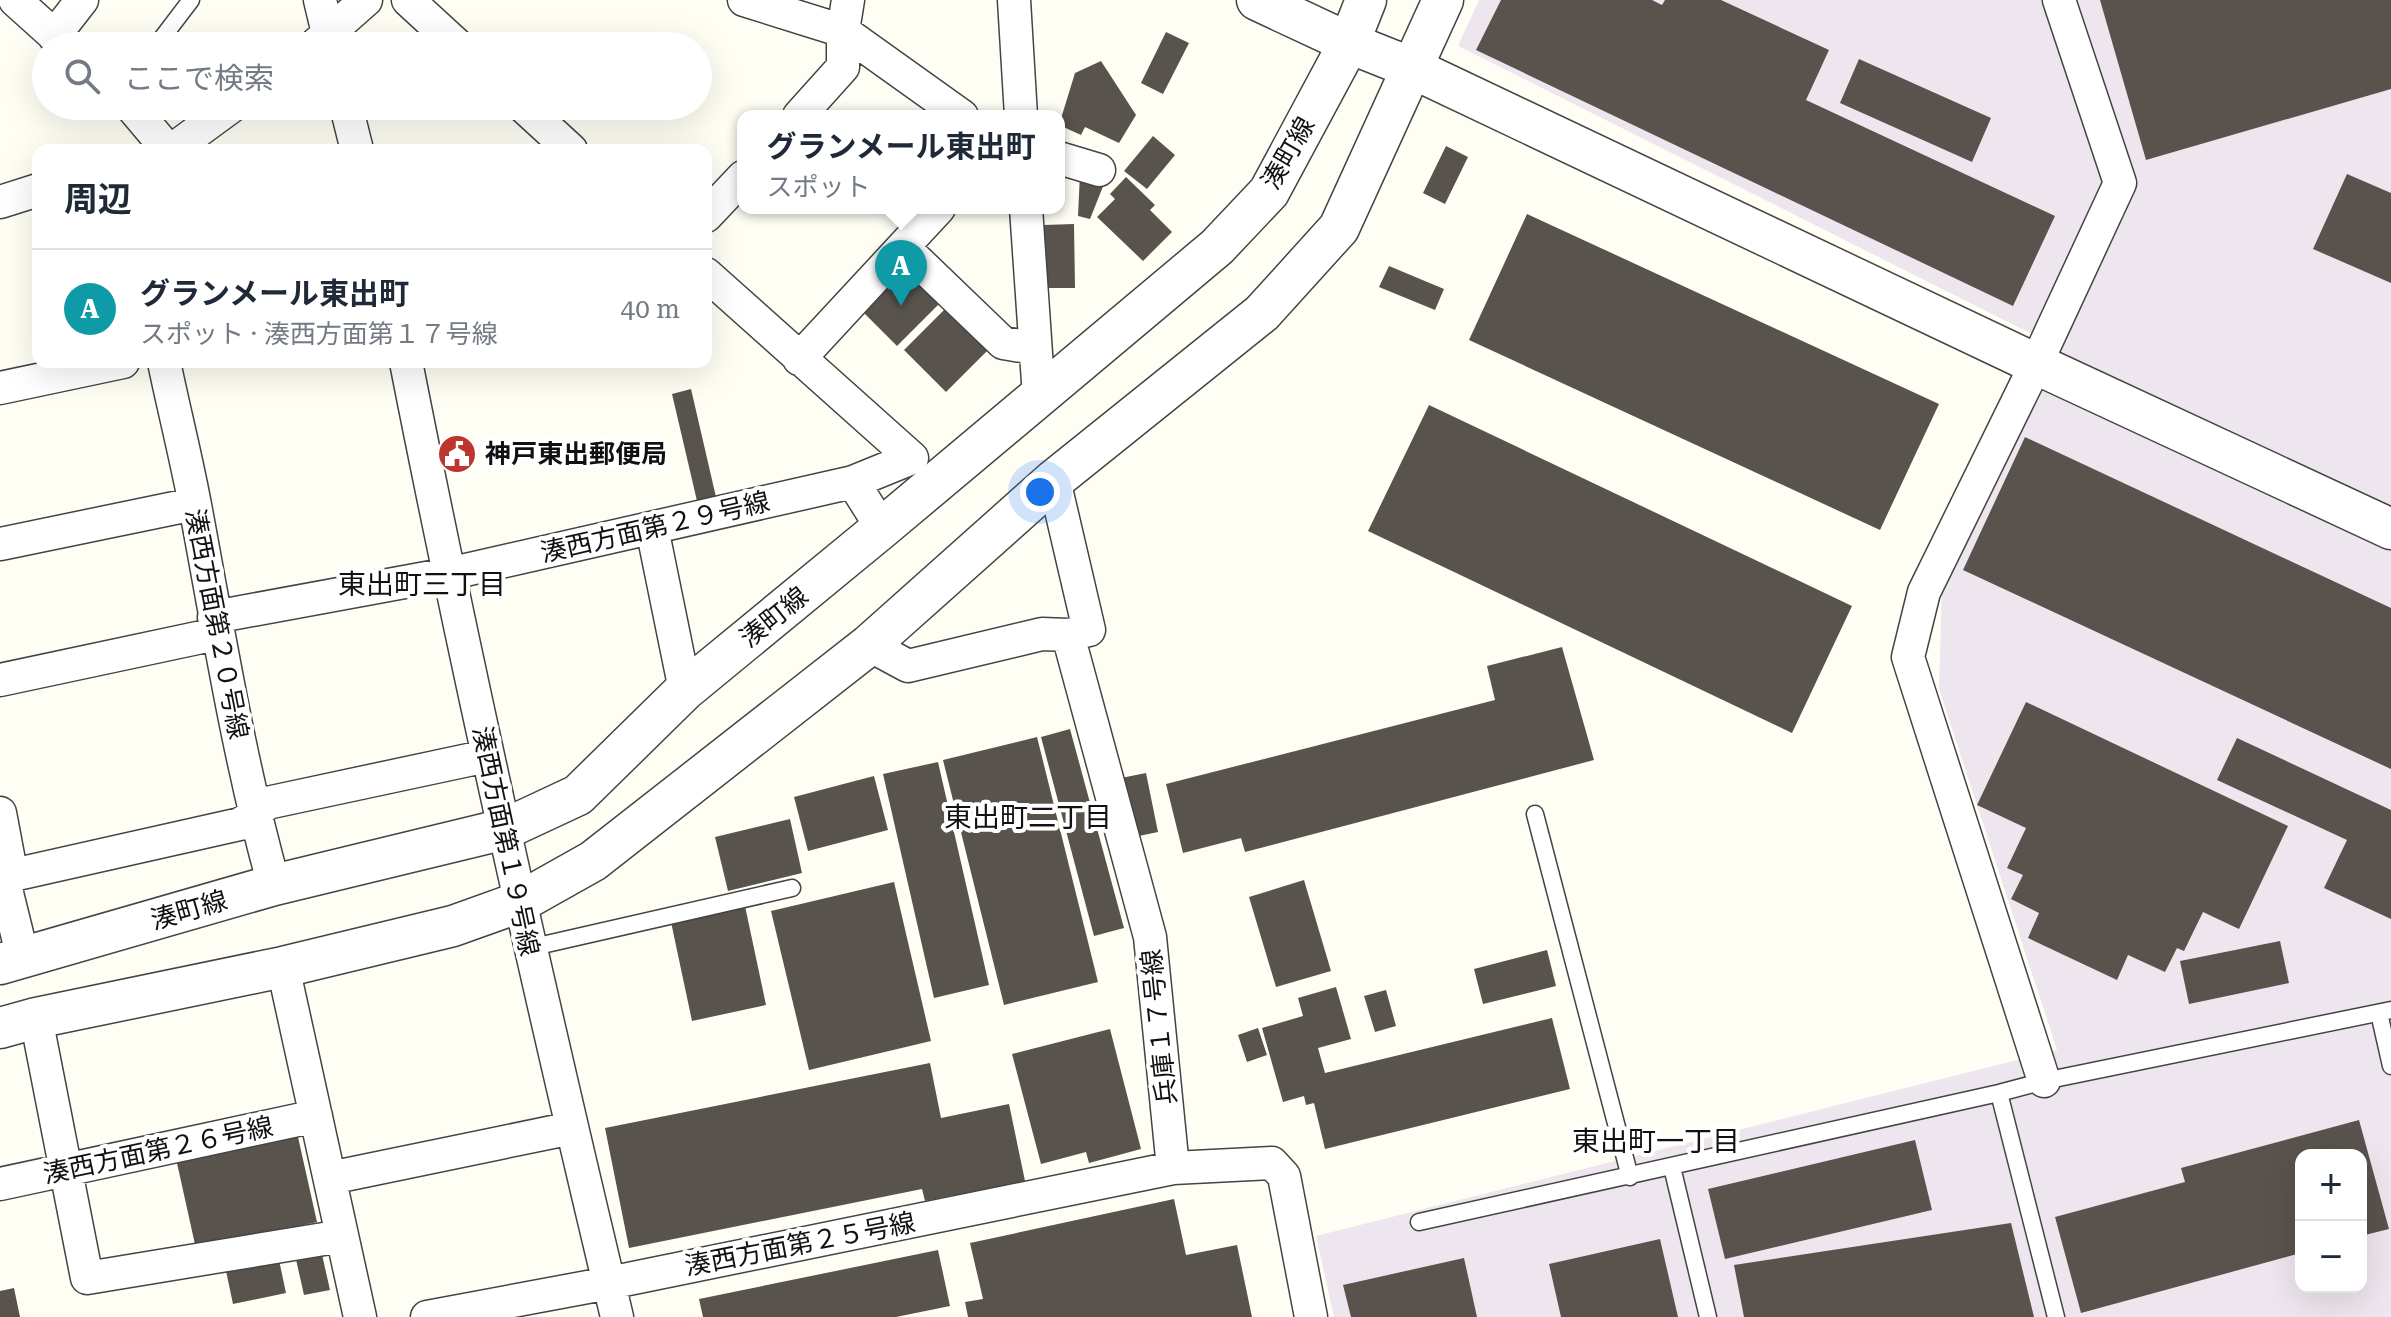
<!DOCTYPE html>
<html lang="ja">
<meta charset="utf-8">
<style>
:root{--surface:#fff;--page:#f2f2f3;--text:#1f2937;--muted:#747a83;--line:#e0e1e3;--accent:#0b8043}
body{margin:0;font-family:"Roboto Serif","Noto Sans JP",serif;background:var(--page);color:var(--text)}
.controls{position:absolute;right:24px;bottom:24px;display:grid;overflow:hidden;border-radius:16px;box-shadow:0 8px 32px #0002}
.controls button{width:72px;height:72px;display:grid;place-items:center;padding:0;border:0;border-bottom:2px solid var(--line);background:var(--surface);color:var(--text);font:40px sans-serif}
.you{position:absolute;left:1040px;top:492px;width:28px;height:28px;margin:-20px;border:6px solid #fff;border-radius:50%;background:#1a73e8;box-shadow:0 0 0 12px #1a73e833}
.badge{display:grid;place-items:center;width:52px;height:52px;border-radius:50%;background:var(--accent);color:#fff;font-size:26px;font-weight:700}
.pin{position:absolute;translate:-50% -66px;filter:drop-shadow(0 2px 4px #0008)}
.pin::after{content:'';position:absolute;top:42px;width:28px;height:24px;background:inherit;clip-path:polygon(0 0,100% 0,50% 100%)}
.popup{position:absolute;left:737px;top:110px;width:328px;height:104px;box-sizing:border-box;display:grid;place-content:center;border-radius:16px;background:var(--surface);filter:drop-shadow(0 2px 6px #0005);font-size:26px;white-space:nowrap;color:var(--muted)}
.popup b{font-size:30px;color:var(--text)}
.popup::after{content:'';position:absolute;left:50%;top:100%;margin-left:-16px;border:16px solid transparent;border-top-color:var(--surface)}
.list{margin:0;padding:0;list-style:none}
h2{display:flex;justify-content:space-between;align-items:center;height:104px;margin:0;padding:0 32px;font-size:34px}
h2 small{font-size:26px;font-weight:400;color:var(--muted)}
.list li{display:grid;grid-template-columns:52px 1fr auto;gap:24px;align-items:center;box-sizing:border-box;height:120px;padding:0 32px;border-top:2px solid var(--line)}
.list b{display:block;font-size:30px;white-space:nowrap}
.list p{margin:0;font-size:26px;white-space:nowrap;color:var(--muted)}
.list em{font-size:26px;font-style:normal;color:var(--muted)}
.icon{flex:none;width:44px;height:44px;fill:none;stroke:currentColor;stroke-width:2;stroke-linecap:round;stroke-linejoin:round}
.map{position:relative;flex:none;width:2391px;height:1317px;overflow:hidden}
.search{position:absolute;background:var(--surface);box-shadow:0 8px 32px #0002;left:32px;top:32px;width:680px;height:88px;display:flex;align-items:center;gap:20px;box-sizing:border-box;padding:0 28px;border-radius:44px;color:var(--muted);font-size:30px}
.panel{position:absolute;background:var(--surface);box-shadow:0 8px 32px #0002;left:32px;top:144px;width:680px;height:224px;border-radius:16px}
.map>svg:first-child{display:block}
.industrial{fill:#eee6ee;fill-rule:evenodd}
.building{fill:#59534d}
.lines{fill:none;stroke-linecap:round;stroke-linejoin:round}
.service-casing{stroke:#444;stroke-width:19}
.minor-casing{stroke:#444;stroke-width:35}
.tertiary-casing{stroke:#444;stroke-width:43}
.service{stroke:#fff;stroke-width:16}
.minor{stroke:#fff;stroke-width:32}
.tertiary{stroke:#fff;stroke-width:40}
.labels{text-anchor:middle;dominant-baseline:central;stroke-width:8;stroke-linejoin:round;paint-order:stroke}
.street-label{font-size:26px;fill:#111;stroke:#fff}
.poi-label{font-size:26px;font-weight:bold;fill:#111;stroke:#fff;text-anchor:start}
.neighbourhood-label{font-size:28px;fill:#111;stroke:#fff}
</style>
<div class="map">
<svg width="2391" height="1317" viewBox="0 0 2391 1317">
<rect width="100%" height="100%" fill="#fffef5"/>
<path class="industrial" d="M1479,0h912v1317h-1057l-18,-81 741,-186 -118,-361 3,-103 102,-246 -586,-294zM2301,1155h60v132h-60z"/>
<path class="building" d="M1501,0h151l10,5 3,-5h56l108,50 -23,50 249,116 -42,90 -537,-256z
M2100,0h291v89l-245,71z
M1166,32l23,11 -26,51 -22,-11z
M1859,59l132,59 -19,44 -132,-59z
M1101,61l35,54 -17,28 -34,-16 -4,8 -22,-10 16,-52z
M1153,136l22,19 -28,34 -23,-18z
M1446,146l22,11 -23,47 -22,-11z
M1080,173l24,11 -14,35 -12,-3z
M2347,174l44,19v90l-78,-34z
M1126,177l29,28 -5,5 22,22 -29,29 -46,-44 18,-18 -5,-5z
M1527,214l412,190 -59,126 -411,-190z
M1074,224l1,64h-30l-1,-63z
M904,266l37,36 -44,44 -36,-36z
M1389,266l55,23 -9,21 -56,-23z
M949,305l42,42 -45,45 -42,-42z
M691,389l25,108 -19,4 -25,-107z
M1429,405l423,201 -60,127 -424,-202z
M2025,437l366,171v161l-428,-199z
M1562,647l32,113 -349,92 -4,-14 -58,15 -17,-69 329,-84 -8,-34z
M2026,702l262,124 -49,103 -36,-17 -19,39 -7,-3 -12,24 -37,-17 -11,25 -89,-42 11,-25 -28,-14 12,-24 -16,-7 19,-40 -49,-23z
M1070,729l54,199 -30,8 -53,-199z
M1037,737l61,245 -94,23 -61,-245z
M2237,738l154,72v109l-67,-31 23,-48 -130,-60z
M938,762l51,223 -55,13 -51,-224z
M1146,773l12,59 -24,5 -13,-59z
M874,776l14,54 -80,21 -14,-54z
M790,819l12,54 -74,18 -13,-54z
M1304,880l27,91 -55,16 -27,-90z
M894,882l37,159 -122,29 -38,-159z
M745,906l21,99 -74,16 -21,-99z
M2280,941l9,42 -100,21 -9,-43z
M1547,950l9,36 -73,18 -9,-35z
M1336,987l15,52 -33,9 7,25 227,-55 18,71 -245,60 -11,-46 -8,2 -2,-9 -21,6 -21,-74 41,-12 -5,-18z
M1386,990l10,36 -21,6 -11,-36z
M1258,1028l9,27 -20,7 -9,-27z
M1110,1029l31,120 -52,14 -3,-11 -45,12 -29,-110z
M930,1063l11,55 68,-14 16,77 -100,20 -3,-12 -293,59 -24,-120z
M2359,1120l30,109 -28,7v-81h-60v98l-220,60 -26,-96 130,-35 -4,-14z
M296,1128l21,94 -121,27 -21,-95z
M1915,1140l17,70 -207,49 -17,-70z
M1174,1199l12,56 51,-10 15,72h-284l-3,-15 18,-3 -13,-56z
M2011,1223l23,94h-290l-10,-52z
M1660,1239l18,78h-117l-12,-53z
M321,1250l9,40 -26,5 -9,-40z
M938,1250l12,56 -54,11h-193l-4,-18z
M1464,1258l13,59h-126l-8,-32z
M279,1260l7,33 -53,11 -7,-33z
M14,1288l6,29h-20v-26z"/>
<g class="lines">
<g class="service-casing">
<path id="service" d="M156,46l35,-46
M1535,814l95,363
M529,948l263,-60
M2379,1013l12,53
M1999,1093l57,224
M1672,1167l36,150
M1419,1222l580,-129 45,-12 347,-71"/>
</g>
<g class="minor-casing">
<path id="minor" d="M15,0l51,46
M320,0l11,46
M408,0l50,46
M744,0l99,31 119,85
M1014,0l7,116
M54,36l28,-36
M314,46l52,-46
M131,106l37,44
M346,106l11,44
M523,106l48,44
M799,116l44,-49v-36l5,-31
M172,150l60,-44
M1059,158l40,12
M0,202l38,-12
M1026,208l13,189
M706,216l37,-39
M903,247l100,96 31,5
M706,274l206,184 -59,24
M799,359l140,-151
M164,362c10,48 22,95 31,143 24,128 44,255 79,380
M406,362c63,320 135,638 211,955
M0,388l123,-26
M652,528l33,162
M0,544l194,-40
M214,617l234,-43 405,-92 29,46
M1068,635l82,302 23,231
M869,645l39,21 134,-32 26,1 21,-5 -35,-150
M0,680l216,-46
M0,813l10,53 -4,23 17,69
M0,878l240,-54 14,-8 13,-13 220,-47
M283,967l77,350
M36,1018l51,260 255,-42
M2044,1081l-136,-424 16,-65 112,-228 84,-181 -61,-183
M330,1178l242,-50
M0,1184l316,-68
M427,1317l182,-34 564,-115 99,-5 12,13 27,141"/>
</g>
<g class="tertiary-casing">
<path id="tertiary" d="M1257,0l92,43 63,25 624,296 355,165
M0,964l274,-79 231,-56 73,-34 107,-105 197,-162 335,-281 52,-55 80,-149 17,-43
M0,1028l36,-10 247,-51 170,-41 67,-24 73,-41 276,-216 185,-165 208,-167 77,-85 104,-228"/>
</g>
<use href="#service" class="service"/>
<use href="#minor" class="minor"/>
<use href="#tertiary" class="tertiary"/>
</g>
<defs>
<g id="civic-disc" transform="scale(2)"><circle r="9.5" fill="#bd362d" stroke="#fff"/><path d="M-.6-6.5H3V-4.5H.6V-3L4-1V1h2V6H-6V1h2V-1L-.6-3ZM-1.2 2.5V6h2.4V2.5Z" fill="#fff"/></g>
</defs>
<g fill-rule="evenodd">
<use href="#civic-disc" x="457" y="454"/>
</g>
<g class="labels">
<g class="street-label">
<text transform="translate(1288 153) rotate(-60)">湊町線</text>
<text transform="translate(655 527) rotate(-13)">湊西方面第２９号線</text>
<text transform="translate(774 617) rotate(-39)">湊町線</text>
<text transform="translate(217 624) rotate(79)">湊西方面第２０号線</text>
<text transform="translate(506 841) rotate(78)">湊西方面第１９号線</text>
<text transform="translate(189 910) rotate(-16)">湊町線</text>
<text transform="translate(1159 1027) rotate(-96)">兵庫１７号線</text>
<text transform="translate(158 1150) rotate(-12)">湊西方面第２６号線</text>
<text transform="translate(800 1244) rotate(-11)">湊西方面第２５号線</text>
</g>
<g class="poi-label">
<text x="485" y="454">神戸東出郵便局</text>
</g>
<g class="neighbourhood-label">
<text x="422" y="584">東出町三丁目</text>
<text x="1028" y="817">東出町二丁目</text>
<text x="1656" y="1141">東出町一丁目</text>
</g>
</g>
</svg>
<div class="controls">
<button>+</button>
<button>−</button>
</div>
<div class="you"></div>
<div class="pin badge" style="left:901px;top:306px;background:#0f9aa8">A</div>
<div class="popup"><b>グランメール東出町</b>スポット</div>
<div class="search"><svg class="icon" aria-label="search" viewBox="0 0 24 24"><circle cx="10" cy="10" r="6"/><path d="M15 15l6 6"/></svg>ここで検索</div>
<section class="panel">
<h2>周辺<small></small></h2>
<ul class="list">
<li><span class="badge" style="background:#0f9aa8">A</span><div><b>グランメール東出町</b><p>スポット · 湊西方面第１７号線</p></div><em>40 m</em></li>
</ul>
</section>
</div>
